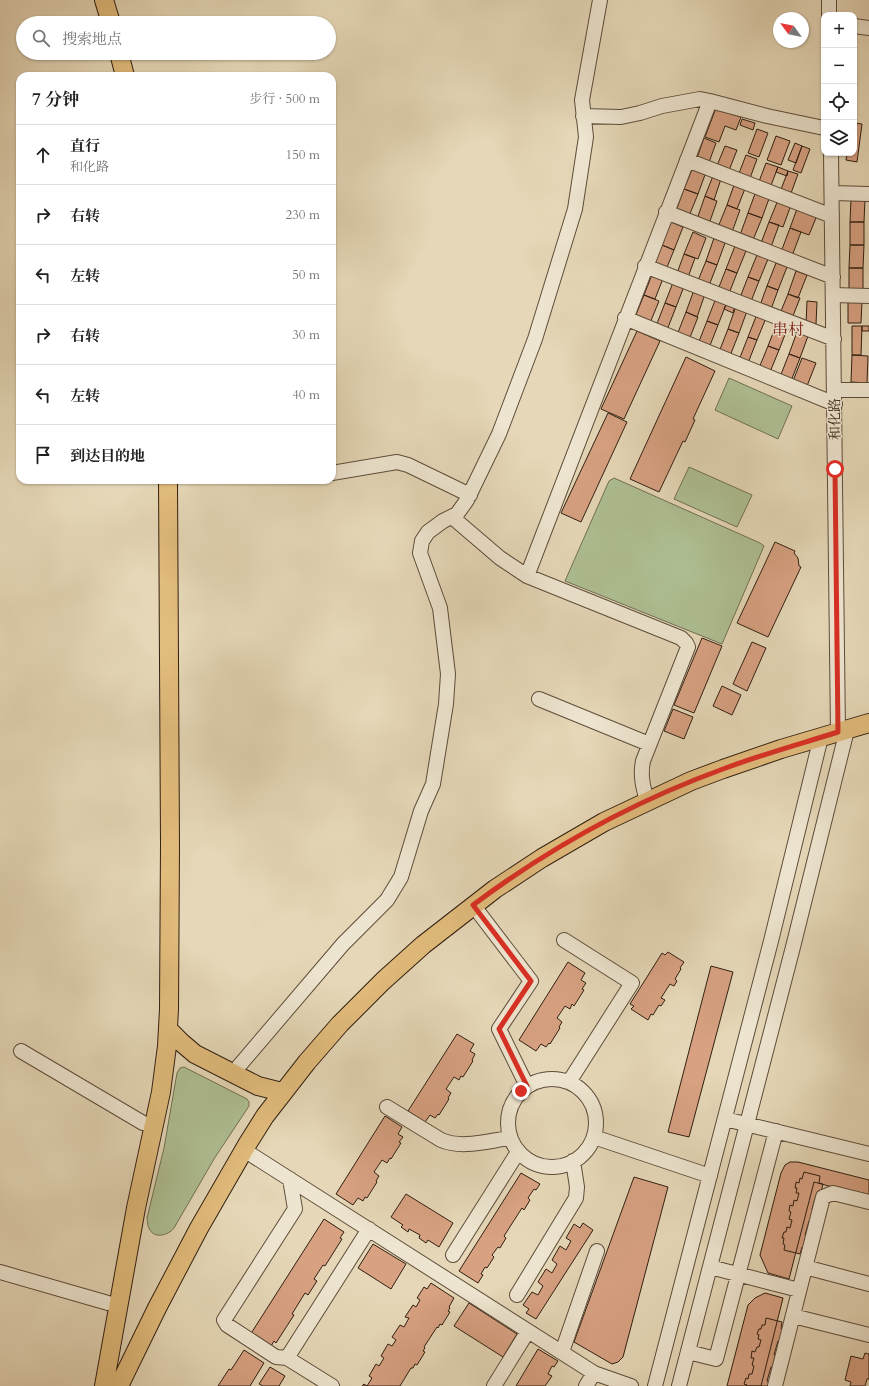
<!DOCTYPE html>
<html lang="zh">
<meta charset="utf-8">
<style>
:root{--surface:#fff;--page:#f6f6f6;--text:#222;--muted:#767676;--line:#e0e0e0}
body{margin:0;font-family:Cardo,"Noto Serif SC",serif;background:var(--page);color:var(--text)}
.controls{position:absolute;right:12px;top:12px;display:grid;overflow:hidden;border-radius:8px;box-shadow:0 1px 3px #0004}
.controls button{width:36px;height:36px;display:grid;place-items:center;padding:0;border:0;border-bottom:1px solid var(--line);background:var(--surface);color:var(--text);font:20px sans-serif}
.compass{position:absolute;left:773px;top:12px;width:36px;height:36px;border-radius:50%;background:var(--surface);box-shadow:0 1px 3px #0004;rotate:303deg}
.stop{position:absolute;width:12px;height:12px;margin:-9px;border:3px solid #d93025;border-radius:50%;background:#fff}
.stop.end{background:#d93025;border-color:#fff;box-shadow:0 1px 4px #0008}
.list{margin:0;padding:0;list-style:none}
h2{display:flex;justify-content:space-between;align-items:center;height:52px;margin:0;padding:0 16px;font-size:17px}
h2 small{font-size:13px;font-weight:400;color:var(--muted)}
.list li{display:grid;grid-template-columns:26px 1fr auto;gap:12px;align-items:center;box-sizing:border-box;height:60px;padding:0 16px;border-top:1px solid var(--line)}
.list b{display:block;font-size:15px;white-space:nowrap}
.list p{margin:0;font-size:13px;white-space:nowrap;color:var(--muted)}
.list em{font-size:13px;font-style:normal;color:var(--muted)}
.icon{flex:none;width:22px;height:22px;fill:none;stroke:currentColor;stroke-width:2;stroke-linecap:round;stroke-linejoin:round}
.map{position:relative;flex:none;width:869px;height:1386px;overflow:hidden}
.search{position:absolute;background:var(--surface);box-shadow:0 1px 3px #0004;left:16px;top:16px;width:320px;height:44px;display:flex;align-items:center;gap:10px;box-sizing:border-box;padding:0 14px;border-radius:22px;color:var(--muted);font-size:15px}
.panel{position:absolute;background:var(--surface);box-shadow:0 1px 3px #0004;left:16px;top:72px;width:320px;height:412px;border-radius:12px}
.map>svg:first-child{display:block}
.green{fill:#aebf93;stroke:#6f6f52}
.building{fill:#d7a182;stroke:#301f11}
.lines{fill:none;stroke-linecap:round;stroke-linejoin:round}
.minor-casing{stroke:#5d4d3a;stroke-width:16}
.major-casing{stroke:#301f11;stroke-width:20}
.minor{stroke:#eee5d0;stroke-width:14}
.major{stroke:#e2bc7c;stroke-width:18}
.route{stroke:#d93025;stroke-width:5}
.labels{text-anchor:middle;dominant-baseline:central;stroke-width:3;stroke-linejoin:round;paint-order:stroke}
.street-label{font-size:14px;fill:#301f11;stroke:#eee5d0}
.quarter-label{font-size:16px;fill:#7a1f14;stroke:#eee5d0}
</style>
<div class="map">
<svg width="869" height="1386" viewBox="0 0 869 1386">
<rect width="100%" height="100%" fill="#e5d7b7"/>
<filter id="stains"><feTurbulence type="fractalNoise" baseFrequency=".005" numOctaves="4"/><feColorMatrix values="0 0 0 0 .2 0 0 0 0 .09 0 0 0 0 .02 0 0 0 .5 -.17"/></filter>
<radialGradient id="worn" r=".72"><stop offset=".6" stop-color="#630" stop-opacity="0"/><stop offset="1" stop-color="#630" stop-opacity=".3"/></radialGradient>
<path class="green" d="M729,378l63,28 -14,33 -63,-29z
M689,467l63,28 -15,32 -63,-28z
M614,478l146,65 4,3 -42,98 -157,-63 44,-100z
M184,1067l63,32 2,3v4l-35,53 -40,69c-6,8 -21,11 -25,0 -2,-3 -1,-7 -2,-10l17,-70 13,-75 3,-5z"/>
<path class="building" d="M716,108l25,9 -5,13 -11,-4 -6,16 -14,-5z
M742,119l13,4 -2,7 -13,-5z
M854,123l8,1 -5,38 -11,-2 1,-7h7z
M757,129l11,4 -9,24 -11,-4z
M776,136l14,5 -9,24 -14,-5z
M704,138l12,5 -8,22 -12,-4z
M795,143l7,3 -6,17 -8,-3z
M725,146l12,4 -9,23 -12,-5z
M802,146l8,3 -9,24 -8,-3z
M746,155l11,4 -8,22 -11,-5z
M766,163l12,4 -8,21 -12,-4z
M693,167l13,5 -8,22 -14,-5z
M778,167l10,4 -1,5 -11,-4z
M788,171l10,3 -8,22 -10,-4z
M713,176l8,3 -7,21 -9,-4z
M735,182l11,4 -9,23 -10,-4z
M684,189l14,5 -9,22 -13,-5z
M756,191l14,5 -8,22 -14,-5z
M705,196l12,5 -8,23 -12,-5z
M851,199h14l-1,23h-14z
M778,200l13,5 -8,22 -14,-5z
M727,205l13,5 -8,22 -14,-5z
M798,206l20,7 -9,22 -19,-7z
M748,213l14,5 -9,22 -13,-5z
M671,222l12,5 -9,23 -12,-5z
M769,222l10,3 -8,22 -10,-4z
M850,222h14v23h-14z
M790,228l11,4 -9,24 -11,-4z
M693,232l13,6 -8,21 -14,-5z
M714,238l11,5 -8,22 -11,-4z
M662,245l12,5 -9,22 -12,-5z
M850,245h14l-1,23h-14z
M735,246l11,5 -9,22 -11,-4z
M684,254l11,4 -8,22 -11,-4z
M757,255l11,4 -9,22 -11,-4z
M706,261l11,4 -9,23 -11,-5z
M776,263l11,4 -9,23 -11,-4z
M849,268h14v23h-14z
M726,269l11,4 -9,23 -11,-4z
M796,271l11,4 -9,23 -10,-4z
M653,272l11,4 -9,23 -11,-4z
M748,277l11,4 -9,23 -11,-4z
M674,280l11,4 -9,23 -11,-4z
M767,286l11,4 -8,22 -11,-4z
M694,290l11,4 -8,23 -11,-5z
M788,294l12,4 -9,23 -12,-5z
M644,295l15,6 -9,22 -15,-6z
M716,298l11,4 -9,23 -11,-4z
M848,300l14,1 -1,22h-13z
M807,301l10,1 -1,22h-10z
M727,302l8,4 -2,7 -9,-4z
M665,303l11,4 -9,23 -11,-4z
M736,306l11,5 -8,22 -11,-4z
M686,312l12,5 -9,23 -12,-5z
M757,314l9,4 -9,22 -9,-3z
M707,321l11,4 -9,23 -11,-4z
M777,323l11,4 -9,23 -11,-4z
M852,326h10l-1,29h-9z
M862,326h7v5h-7z
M728,329l11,4 -9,23 -11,-4z
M637,331l23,10 -36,78 -23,-10z
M797,332l11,4 -8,22 -11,-4z
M748,337l9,3 -9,23 -9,-3z
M768,346l11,4 -9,22 -11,-4z
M789,354l11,4 -9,23 -11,-4z
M852,355l16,1 -1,27 -16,-1z
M686,357l29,14 -22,48 2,1 -10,22 -2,-1 -24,51 -29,-13z
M802,358l14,5 -9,23 -14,-5z
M608,413l19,9 -46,100 -20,-9z
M775,542l20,9 -1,2 4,5 1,8 2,1 -33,70 -31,-14z
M702,638l20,8 -28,67 -20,-8z
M752,642l14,6 -19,43 -14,-7z
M722,686l19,9 -9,20 -19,-9z
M673,709l20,8 -9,22 -20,-8z
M668,952l16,10 -4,6 1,1 -6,10 2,2 -3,5 -4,-2 -9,14 4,2 -4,6 -2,-1 -6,10 -2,-1 -3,6 -17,-11 3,-3 -4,-2 32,-51 3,2z
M568,962l17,11 -4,7 5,3 -4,6 2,1 -10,16 -2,-2 -2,5 -5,-3 -8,12 5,4 -3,5 1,1 -10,16 -1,-1 -3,4 -5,-3 -5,7 -17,-11z
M711,966l22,6 -44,165 -21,-5z
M457,1034l17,10 -4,7 5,3 -3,6 1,1 -10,16 -2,-1 -2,4 -5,-3 -8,12 5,4 -3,5 1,1 -10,16 -1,-1 -3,4 -5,-3 -5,7 -17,-11z
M385,1116l17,11 -4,7 5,3 -4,5 2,1 -10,16 -1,-1 -3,5 -5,-3 -8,12 5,4 -3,5 1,1 -10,16 -2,-1 -2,4 -5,-3 -5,7 -17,-11z
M790,1162h8l71,18v17l-55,-15 -25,97 -21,-6 -8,-18 21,-82 4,-8z
M804,1172l16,4 -1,7 4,1 -3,12 -4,-1 -4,14 4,1 -3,12 -4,-1 -4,14 4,1 -3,12 -4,-1 -2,7 -16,-4 1,-5 -2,-1 1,-6h-2l2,-6h2l1,-5 3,1 2,-8 -3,-1 2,-7 -2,-1 1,-6 3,1 1,-6 3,1 2,-8h-3l1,-5h-2l1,-6 3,1 1,-5 2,1z
M521,1173l19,11 -4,6 -2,-1 -6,9 2,2 -6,10 -2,-2 -18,28 2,2 -6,10 -2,-1 -6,8 2,2 -7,11 -2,-1 -4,7 2,1 -5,8 -19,-12z
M634,1177l34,10 -45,170 -5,5 -6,2 -38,-22z
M406,1194l47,29 -14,24 -11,-7 -2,3 -7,-5 1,-3 -11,-6 -1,3 -7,-5 2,-2 -12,-8z
M324,1219l20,13 -4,6 2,1 -17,27 -2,-1 -9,14 3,2 -9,14 -3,-2 -13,21 2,1 -18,28 -2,-2 -4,7 -20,-13z
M583,1223l10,7 -57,89 -10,-6 3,-4 -6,-4 9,-13 6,3 5,-9 -5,-4 8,-13 6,4 5,-9 -5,-4 8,-14 6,4 5,-9 -5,-3 8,-14 6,4z
M373,1244l33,20 -15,25 -33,-21z
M431,1283l23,15 -5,9 1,1 -2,3 2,1 -8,13 -2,-1 -2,4 -1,-1 -13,20 1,1 -2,3 2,1 -8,13 -2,-1 -2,4h-2l-11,18h-38l2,-2 3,2 5,-8 -3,-2 7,-12 3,2 5,-8 -3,-2 7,-12 4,2 4,-6 -4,-3 8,-12 4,2 5,-9 -4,-1 8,-12 3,2 4,-7 -3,-2 7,-11 3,2z
M765,1293l18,5 -22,88h-34l21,-81 7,-7z
M469,1303l48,31 -14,23 -49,-31z
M766,1318l16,4 -1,7 4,1 -3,12 -4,-1 -4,14 4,1 -3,12 -4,-1 -4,14 4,2v3h-25l1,-1 -3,-1 2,-6 2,1 1,-5h3l2,-8 -2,-1 2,-7h-3l1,-7 3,1 2,-5h2l2,-7 -3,-1 1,-4 -2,-1 2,-5h2l1,-4h3z
M538,1349l20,12 -4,6 -2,-1 -4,8 4,2 -7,10h-29z
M244,1350l20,13 -14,23h-32l11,-17 2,1z
M865,1353l4,1v25h-2l-2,7h-15l1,-4 -6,-2 6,-24 12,3z
M270,1367l15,9 -6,10h-16l-4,-2z"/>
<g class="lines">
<g class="minor-casing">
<path id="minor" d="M829,0v15
M854,26l15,2
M583,116l38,1 19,-4 22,-7 38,-7 10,2 57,15 57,12
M831,153l7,579
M687,160l145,56
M832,193l37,1
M666,212l167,65
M645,266l189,73
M833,295l36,1
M625,318l210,86
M835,390h34
M332,473l65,-11 11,3 62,30
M452,517l48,41 27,18 154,62 5,5 2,4 -45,114c-3,14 0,26 4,40
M527,576l183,-475
M539,699l110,45
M473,905l58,76 -32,48 28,57
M564,940l68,43 -63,99
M21,1051l122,72
M233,1073l110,-129 44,-44 14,-23 20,-66 12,-27 13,-80 2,-30 -8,-66 -20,-55 2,-12 6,-9 15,-11 14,-7 10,-14 32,-66 36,-95 40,-130 11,-72 -4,-37 18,-100
M508 1123a44 44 0 1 1 88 0a44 44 0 1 1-88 0Z
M387,1107l54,33c21,9 46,1 69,-2
M725,1119l144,35
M594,1137l116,39
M244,1150l350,223 -8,13
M290,1179l5,30 -71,111 3,5 49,32 11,1 45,28
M453,1255l65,-103
M710,1267l89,23
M805,1267l64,17
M0,1272l108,31
M517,1295l59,-97 1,-11 -4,-26
M793,1316l76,19
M562,1352l35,-101
M688,1352l28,7 60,-228
M287,1358l82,-129
M594,1373l37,13
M494,1386l34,-55
M655,1386l116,-445 50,-204
M679,1386l114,-439 54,-217
M775,1386l48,-189 10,-4 36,9"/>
</g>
<g class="major-casing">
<path id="major" d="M104,0l7,23
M119,53l6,23
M168,1029l14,14 13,11 63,32 24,6
M104,1386l32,-178 25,-116 6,-46 2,-37 1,-165 -2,-364
M119,1386l38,-78 42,-80 49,-85 17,-27 42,-54 33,-38 43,-43 40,-36 72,-56 47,-31 62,-36 87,-41 32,-12 58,-20 88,-26"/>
</g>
<use href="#minor" class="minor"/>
<use href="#major" class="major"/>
</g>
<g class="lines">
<path class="route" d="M521,1091l6,-5 -28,-57 32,-48 -58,-76c75,-56 162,-104 250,-136 37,-14 77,-25 115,-37l-3,-263"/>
</g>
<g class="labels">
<g class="street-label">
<text transform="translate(835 419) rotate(-91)">和化路</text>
</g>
<g class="quarter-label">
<text x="788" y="330">串村</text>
</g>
</g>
<rect width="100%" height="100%" filter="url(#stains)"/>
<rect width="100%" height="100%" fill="url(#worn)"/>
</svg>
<div class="controls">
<button>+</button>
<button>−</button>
<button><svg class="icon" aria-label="locate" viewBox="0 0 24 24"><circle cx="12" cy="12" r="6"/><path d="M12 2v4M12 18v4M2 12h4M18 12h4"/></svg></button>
<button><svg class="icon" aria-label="layers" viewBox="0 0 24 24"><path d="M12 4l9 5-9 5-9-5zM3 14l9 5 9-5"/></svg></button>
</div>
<svg class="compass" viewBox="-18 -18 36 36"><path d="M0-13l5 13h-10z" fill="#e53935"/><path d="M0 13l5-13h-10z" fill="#767676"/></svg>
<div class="stop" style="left:835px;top:469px"></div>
<div class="stop end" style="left:521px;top:1091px"></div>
<div class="search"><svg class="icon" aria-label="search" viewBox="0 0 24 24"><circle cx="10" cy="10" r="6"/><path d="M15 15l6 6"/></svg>搜索地点</div>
<section class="panel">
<h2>7 分钟<small>步行 · 500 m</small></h2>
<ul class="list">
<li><svg class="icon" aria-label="ahead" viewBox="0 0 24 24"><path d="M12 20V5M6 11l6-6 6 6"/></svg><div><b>直行</b><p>和化路</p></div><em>150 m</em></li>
<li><svg class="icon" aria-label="right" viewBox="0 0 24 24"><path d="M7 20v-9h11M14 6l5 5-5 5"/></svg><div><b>右转</b></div><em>230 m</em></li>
<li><svg class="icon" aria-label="left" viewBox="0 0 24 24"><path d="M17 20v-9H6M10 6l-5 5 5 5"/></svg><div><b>左转</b></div><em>50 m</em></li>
<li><svg class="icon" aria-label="right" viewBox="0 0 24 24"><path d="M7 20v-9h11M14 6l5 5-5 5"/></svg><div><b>右转</b></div><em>30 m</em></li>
<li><svg class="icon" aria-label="left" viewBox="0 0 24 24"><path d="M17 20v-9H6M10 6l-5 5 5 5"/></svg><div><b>左转</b></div><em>40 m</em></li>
<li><svg class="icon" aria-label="arrive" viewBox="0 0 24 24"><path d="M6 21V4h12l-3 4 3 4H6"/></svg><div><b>到达目的地</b></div></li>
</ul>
</section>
</div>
